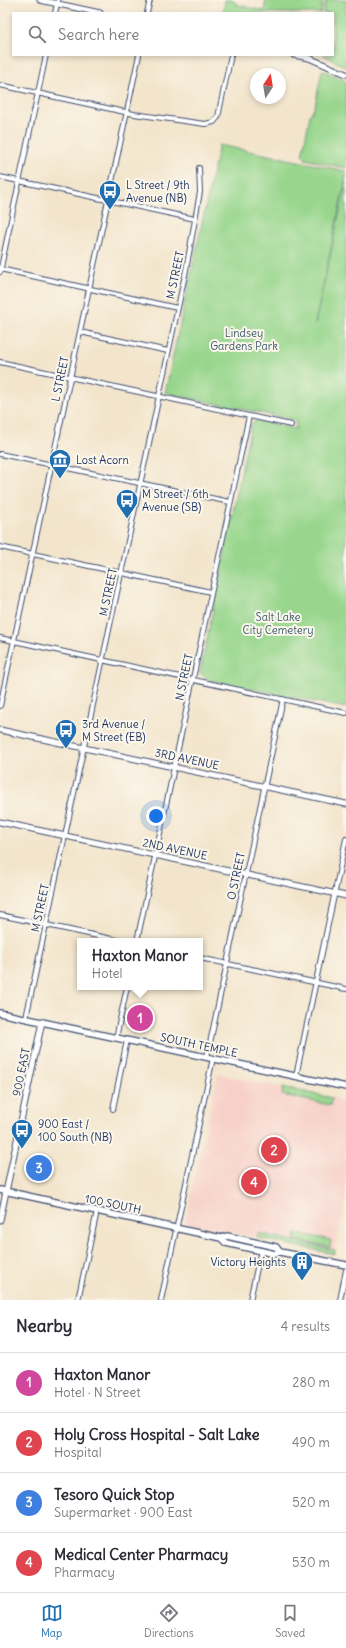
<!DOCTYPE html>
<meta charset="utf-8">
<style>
:root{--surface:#fff;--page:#f2f2f3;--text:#2b2b33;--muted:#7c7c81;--line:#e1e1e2;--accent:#1f6fb2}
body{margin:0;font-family:Delius,sans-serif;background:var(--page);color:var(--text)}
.compass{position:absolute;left:250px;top:68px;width:36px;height:36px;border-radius:50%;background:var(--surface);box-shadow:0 2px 6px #0003;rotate:12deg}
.you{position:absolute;left:156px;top:816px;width:14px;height:14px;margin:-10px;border:3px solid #fff;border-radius:50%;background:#1a73e8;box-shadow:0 0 0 6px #1a73e833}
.badge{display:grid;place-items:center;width:26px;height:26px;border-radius:50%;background:var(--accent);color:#fff;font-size:13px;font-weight:700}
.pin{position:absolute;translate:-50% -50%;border:2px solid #fff;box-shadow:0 1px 4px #0006}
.popup{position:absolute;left:77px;top:938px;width:126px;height:52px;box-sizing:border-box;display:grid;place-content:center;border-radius:0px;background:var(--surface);filter:drop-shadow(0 1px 3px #0005);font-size:13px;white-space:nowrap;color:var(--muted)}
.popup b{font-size:15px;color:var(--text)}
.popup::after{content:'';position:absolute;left:50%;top:100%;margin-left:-8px;border:8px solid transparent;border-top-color:var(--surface)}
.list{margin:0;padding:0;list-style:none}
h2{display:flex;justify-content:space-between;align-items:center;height:52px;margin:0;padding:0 16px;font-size:17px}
h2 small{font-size:13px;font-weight:400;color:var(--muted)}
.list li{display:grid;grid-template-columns:26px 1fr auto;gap:12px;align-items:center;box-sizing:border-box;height:60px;padding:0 16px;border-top:1px solid var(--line)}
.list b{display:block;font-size:15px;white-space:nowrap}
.list p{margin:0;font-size:13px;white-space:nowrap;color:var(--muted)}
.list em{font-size:13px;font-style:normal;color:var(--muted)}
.icon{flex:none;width:22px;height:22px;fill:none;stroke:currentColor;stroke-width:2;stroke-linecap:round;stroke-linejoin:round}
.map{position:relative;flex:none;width:346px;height:1300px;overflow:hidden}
.search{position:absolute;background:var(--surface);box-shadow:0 2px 6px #0003;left:12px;right:12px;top:12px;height:44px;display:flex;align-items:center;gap:10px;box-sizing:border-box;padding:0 14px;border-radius:0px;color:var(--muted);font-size:15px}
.sheet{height:292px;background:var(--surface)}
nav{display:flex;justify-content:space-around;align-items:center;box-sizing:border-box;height:56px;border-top:1px solid var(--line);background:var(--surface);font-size:11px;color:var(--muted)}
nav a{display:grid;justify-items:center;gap:2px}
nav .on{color:var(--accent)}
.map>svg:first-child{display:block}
.built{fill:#f7d1c9}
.green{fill:#97d68c;stroke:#598275}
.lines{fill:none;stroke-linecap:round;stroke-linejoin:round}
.minor-casing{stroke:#3b4a6e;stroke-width:6}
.tertiary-casing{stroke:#3b4a6e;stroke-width:7}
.secondary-casing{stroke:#3b4a6e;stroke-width:8}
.minor{stroke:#fff;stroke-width:4}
.tertiary{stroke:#fff;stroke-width:5}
.secondary{stroke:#fff;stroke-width:5.5}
.labels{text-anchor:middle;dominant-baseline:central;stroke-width:4;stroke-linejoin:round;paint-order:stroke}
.poi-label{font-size:11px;fill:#1b2f5e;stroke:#fbf7ec;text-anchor:start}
.street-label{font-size:11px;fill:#1b2f5e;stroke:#fbf7ec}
.park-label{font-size:11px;fill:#3a596a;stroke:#fbf7ec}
</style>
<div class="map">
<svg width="346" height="1300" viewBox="0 0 346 1300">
<rect width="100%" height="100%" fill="#fbf7ec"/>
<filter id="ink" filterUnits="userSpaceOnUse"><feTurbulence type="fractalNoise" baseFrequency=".025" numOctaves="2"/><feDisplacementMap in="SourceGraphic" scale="8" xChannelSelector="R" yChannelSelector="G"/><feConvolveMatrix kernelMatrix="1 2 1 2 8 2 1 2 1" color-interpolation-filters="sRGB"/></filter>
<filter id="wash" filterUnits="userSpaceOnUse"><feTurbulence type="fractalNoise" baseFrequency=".012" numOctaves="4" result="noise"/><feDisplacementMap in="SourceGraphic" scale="16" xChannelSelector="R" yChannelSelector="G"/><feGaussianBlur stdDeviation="0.9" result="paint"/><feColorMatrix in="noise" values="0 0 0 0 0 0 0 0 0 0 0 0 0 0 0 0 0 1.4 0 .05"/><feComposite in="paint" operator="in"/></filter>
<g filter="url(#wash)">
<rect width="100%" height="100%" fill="#f3e5cc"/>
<path class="built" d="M218,1074l128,27v98l-12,56 -149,-32z"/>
<path class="green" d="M225,0h7l6,5 26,6 2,-11h57l-2,13h-98z
M326,0h20v67l-23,-12h10v-42h-10z
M322,70l24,11v87l-41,-9 1,-2 -4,-1 8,-41 5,-9z
M219,145l127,26v6l-31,147 31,-141v525l-137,-28 -9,-7 51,-248 5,-5 40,9 -1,-9 -130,-27z
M283,1087l49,11 -2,7 -48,-10z
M258,1233l77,17v4l-78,-16z
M296,1233l35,7 -1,7 -35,-7z"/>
</g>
<g filter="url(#ink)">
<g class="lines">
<g class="minor-casing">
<path id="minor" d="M55,13l3,-13
M147,13l3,-13
M0,85l134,29 71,10 9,-2 4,-5 13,-62
M0,177l195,42
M0,269l177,39
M0,272l46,-217
M80,332l88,19
M0,362l291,63
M0,454l230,48
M0,547l211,45
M0,638l346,75
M0,706l139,-651
M0,915l121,26
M137,941l112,-525
M200,958l146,31
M26,1018l160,-748 14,-78 -1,-24
M116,1038l11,-51
M207,1057l76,-358
M296,1076l50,-237
M113,1109l14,-69
M78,1300l19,-89
M161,1300l52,-242
M250,1300l11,-50
M340,1300l6,-30"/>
</g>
<g class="tertiary-casing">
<path id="tertiary" d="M40,0l60,13
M294,55l15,3 37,16
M0,730l346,74
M0,822l346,74
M0,1220l42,-198"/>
</g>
<g class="secondary-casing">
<path id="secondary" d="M0,1013l346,74
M0,1190l221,48 6,-2 49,11 4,5
M221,1238l5,5 49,11 5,-2 66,13"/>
</g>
<use href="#minor" class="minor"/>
<use href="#tertiary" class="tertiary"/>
<use href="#secondary" class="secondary"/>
</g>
</g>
<defs>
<g id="bus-pin" transform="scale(1.15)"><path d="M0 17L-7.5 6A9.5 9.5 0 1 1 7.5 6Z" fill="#1f6fb2" stroke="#fbf7ec"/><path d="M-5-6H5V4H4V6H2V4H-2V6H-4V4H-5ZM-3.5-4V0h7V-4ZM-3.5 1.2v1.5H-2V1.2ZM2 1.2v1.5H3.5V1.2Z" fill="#fff"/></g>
<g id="museum-pin" transform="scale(1.15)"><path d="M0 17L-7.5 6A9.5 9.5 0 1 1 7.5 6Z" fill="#1f6fb2" stroke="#fbf7ec"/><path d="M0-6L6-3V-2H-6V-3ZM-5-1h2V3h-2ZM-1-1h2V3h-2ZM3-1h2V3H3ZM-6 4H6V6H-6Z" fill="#fff"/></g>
<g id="building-pin" transform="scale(1.15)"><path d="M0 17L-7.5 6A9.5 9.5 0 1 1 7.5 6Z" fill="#1f6fb2" stroke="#fbf7ec"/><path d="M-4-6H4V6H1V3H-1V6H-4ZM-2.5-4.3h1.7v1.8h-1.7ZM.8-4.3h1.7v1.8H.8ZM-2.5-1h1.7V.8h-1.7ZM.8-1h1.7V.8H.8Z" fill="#fff"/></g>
</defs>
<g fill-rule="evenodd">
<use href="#bus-pin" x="110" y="191"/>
<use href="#museum-pin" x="60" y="460"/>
<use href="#bus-pin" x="127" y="500"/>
<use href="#bus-pin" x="66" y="730"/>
<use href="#bus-pin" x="22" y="1130"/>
<use href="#building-pin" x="302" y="1262"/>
</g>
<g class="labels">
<g class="poi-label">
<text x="126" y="185">L Street / 9th<tspan x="126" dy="13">Avenue (NB)</tspan></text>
<text x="76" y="460">Lost Acorn</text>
<text x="142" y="494">M Street / 6th<tspan x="142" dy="13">Avenue (SB)</tspan></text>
<text x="82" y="724">3rd Avenue /<tspan x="82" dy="13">M Street (EB)</tspan></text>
<text x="38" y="1124">900 East /<tspan x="38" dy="13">100 South (NB)</tspan></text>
<text x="286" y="1262" text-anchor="end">Victory Heights</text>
</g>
<g class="street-label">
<text transform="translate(175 275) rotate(-78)">M STREET</text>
<text transform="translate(60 379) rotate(-78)">L STREET</text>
<text transform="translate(108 592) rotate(-78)">M STREET</text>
<text transform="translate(184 677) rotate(-78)">N STREET</text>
<text transform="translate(187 759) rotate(12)">3RD AVENUE</text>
<text transform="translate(175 849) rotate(12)">2ND AVENUE</text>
<text transform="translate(236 876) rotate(-78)">O STREET</text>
<text transform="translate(40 908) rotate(-78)">M STREET</text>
<text transform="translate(199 1045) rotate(12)">SOUTH TEMPLE</text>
<text transform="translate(21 1072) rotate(-78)">900 EAST</text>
<text transform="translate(113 1204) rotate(12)">100 SOUTH</text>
</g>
<g class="park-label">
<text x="244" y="333">Lindsey<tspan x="244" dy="13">Gardens Park</tspan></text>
<text x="278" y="617">Salt Lake<tspan x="278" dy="13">City Cemetery</tspan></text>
</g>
</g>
</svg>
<svg class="compass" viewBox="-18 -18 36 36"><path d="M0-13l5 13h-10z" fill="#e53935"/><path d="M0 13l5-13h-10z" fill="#7c7c81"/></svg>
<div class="you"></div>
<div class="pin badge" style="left:140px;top:1018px;background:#d1479c">1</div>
<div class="popup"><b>Haxton Manor</b>Hotel</div>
<div class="pin badge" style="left:274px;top:1150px;background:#e0444e">2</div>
<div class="pin badge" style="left:39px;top:1168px;background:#3f7fe0">3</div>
<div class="pin badge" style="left:254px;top:1182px;background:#e0444e">4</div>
<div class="search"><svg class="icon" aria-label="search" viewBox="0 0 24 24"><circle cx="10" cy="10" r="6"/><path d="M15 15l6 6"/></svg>Search here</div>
</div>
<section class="sheet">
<h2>Nearby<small>4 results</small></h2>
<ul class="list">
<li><span class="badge" style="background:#d1479c">1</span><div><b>Haxton Manor</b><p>Hotel · N Street</p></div><em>280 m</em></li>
<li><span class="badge" style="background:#e0444e">2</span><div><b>Holy Cross Hospital - Salt Lake</b><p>Hospital</p></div><em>490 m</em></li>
<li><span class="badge" style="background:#3f7fe0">3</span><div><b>Tesoro Quick Stop</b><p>Supermarket · 900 East</p></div><em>520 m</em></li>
<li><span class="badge" style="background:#e0444e">4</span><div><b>Medical Center Pharmacy</b><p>Pharmacy</p></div><em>530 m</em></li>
</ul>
</section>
<nav>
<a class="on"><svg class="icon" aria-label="map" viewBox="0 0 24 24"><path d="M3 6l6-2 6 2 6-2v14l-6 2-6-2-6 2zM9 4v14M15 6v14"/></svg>Map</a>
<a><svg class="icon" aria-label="directions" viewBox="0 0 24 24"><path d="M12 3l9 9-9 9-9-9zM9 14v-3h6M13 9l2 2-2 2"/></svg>Directions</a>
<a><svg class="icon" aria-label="saved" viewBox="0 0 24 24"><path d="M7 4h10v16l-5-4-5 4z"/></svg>Saved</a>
</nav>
